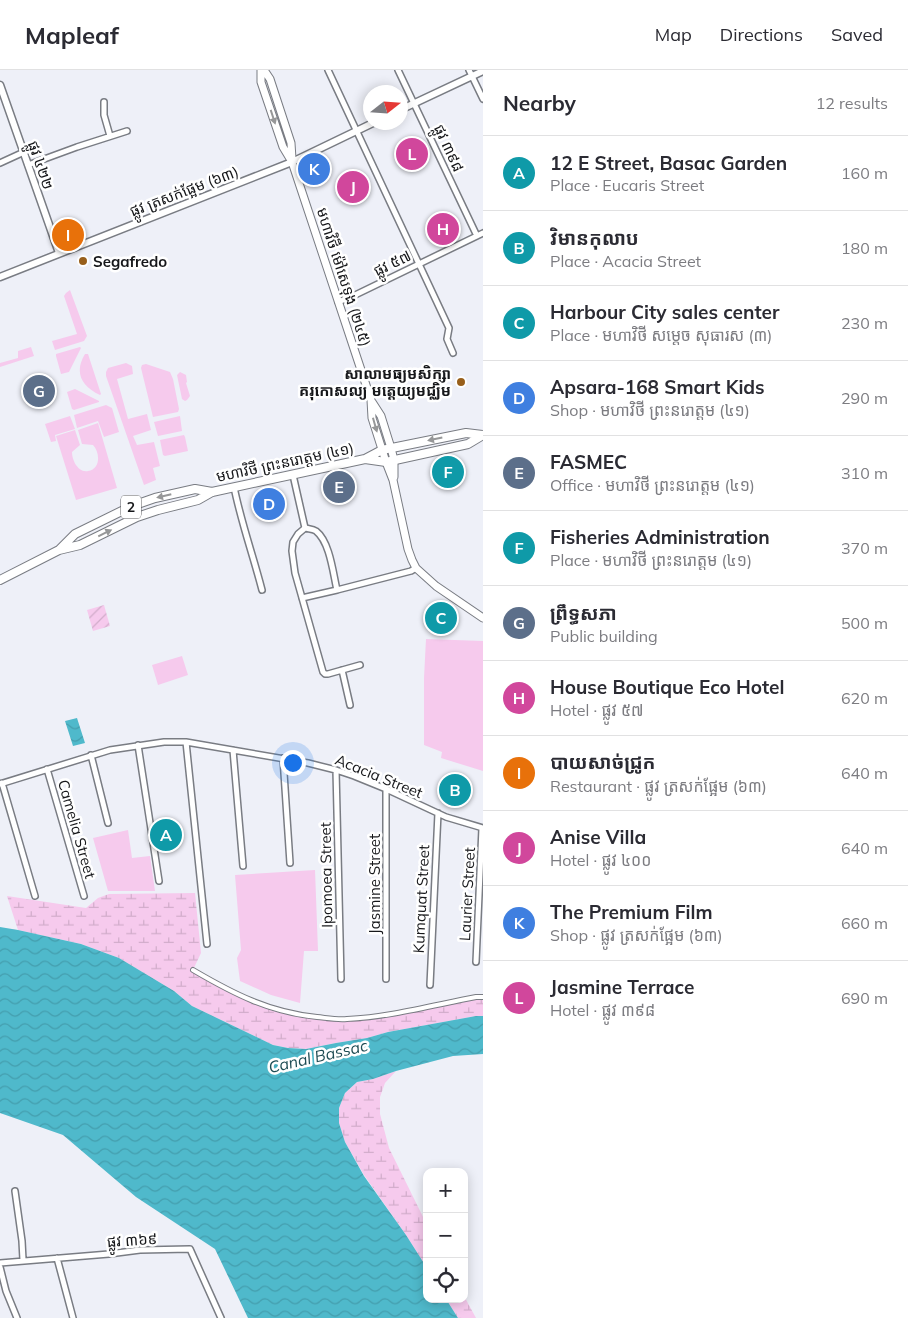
<!DOCTYPE html>
<meta charset="utf-8">
<style>
:root{--surface:#fff;--page:#f7f7f7;--text:#2b2b33;--muted:#7c7c81;--line:#e1e1e2;--accent:#7c3aed}
body{margin:0;font-family:Mulish,"Noto Sans Khmer",sans-serif;background:var(--page);color:var(--text)}
.controls{position:absolute;right:15px;bottom:15px;display:grid;overflow:hidden;border-radius:10px;box-shadow:0 2px 12px #0003}
.controls button{width:45px;height:45px;display:grid;place-items:center;padding:0;border:0;border-bottom:1px solid var(--line);background:var(--surface);color:var(--text);font:25px sans-serif}
.compass{position:absolute;left:363px;top:15px;width:45px;height:45px;border-radius:50%;background:var(--surface);box-shadow:0 2px 12px #0003;rotate:73deg}
.you{position:absolute;left:292px;top:692px;width:18px;height:18px;margin:-12px;border:4px solid #fff;border-radius:50%;background:#1a73e8;box-shadow:0 0 0 8px #1a73e833}
.badge{display:grid;place-items:center;width:32px;height:32px;border-radius:50%;background:var(--accent);color:#fff;font-size:16px;font-weight:700}
.pin{position:absolute;translate:-50% -50%;border:2px solid #fff;box-shadow:0 1px 5px #0006}
.list{margin:0;padding:0;list-style:none}
h2{display:flex;justify-content:space-between;align-items:center;height:65px;margin:0;padding:0 20px;font-size:21px}
h2 small{font-size:16px;font-weight:400;color:var(--muted)}
.list li{display:grid;grid-template-columns:32px 1fr auto;gap:15px;align-items:center;box-sizing:border-box;height:75px;padding:0 20px;border-top:1px solid var(--line)}
.list b{display:block;font-size:19px;white-space:nowrap}
.list p{margin:0;font-size:16px;white-space:nowrap;color:var(--muted)}
.list em{font-size:16px;font-style:normal;color:var(--muted)}
.icon{flex:none;width:28px;height:28px;fill:none;stroke:currentColor;stroke-width:2;stroke-linecap:round;stroke-linejoin:round}
.map{position:relative;flex:none;width:483px;height:1248px;overflow:hidden}
header{display:flex;align-items:center;gap:30px;box-sizing:border-box;height:70px;padding:0 25px;background:var(--surface);border-bottom:1px solid var(--line)}
header strong{font-size:24px}
nav{display:flex;gap:28px;margin-inline-start:auto;font-size:18px}
main{display:flex}
aside{flex:1;background:var(--surface)}
.map>svg:first-child{display:block}
.grass{fill:#f6caed}
.wetland{fill:url(#wetland-marsh)}
.garden{fill:url(#garden-furrows)}
.water{fill:url(#water-waves)}
.lines{fill:none;stroke-linecap:round;stroke-linejoin:round}
.pedestrian-casing{stroke:#797c83;stroke-width:6}
.minor-casing{stroke:#797c83;stroke-width:8}
.tertiary-casing{stroke:#797c83;stroke-width:9}
.secondary-casing{stroke:#797c83;stroke-width:9}
.primary-casing{stroke:#797c83;stroke-width:10}
.pedestrian{stroke:#fff;stroke-width:4}
.minor{stroke:#fff;stroke-width:5}
.tertiary{stroke:#fff;stroke-width:6}
.secondary{stroke:#fff;stroke-width:7}
.primary{stroke:#fff;stroke-width:8}
.oneway{fill:#969798}
.poi-dot{fill:#985f1b;stroke:#fff;stroke-width:2}
.labels{text-anchor:middle;dominant-baseline:central;stroke-width:5;stroke-linejoin:round;paint-order:stroke}
.shield{fill:#fff;stroke:#5c5d5f;stroke-width:1}
.shield-label{font-size:14px;font-weight:bold;fill:#16171a}
.street-label{font-size:15px;fill:#16171a;stroke:#fff}
.poi-label{font-size:15px;font-weight:bold;fill:#16171a;stroke:#fff;text-anchor:start}
.water-label{font-size:16px;font-style:italic;fill:#1e4c54;stroke:#fff}
</style>
<header>
<strong>Mapleaf</strong>
<nav><a>Map</a><a>Directions</a><a>Saved</a></nav>
</header>
<main>
<div class="map">
<svg width="483" height="1248" viewBox="0 0 483 1248">
<defs>
<pattern id="wetland-marsh" width="20" height="14" patternUnits="userSpaceOnUse" patternTransform="scale(1.25)"><rect width="20" height="14" fill="#f6caed"/><path d="M1 5h8M5 5V1M11 12h8M15 12V8" fill="none" stroke="#d2adcb"/></pattern>
<pattern id="garden-furrows" width="10" height="10" patternUnits="userSpaceOnUse" patternTransform="scale(1.25)"><rect width="10" height="10" fill="#f6caed"/><path d="M-1 1l2-2M0 10L10 0M9 11l2-2" fill="none" stroke="#d2adcb"/></pattern>
<pattern id="water-waves" width="16" height="10" patternUnits="userSpaceOnUse" patternTransform="scale(1.25)"><rect width="16" height="10" fill="#4fb9cb"/><path d="M0 5q4-4 8 0t8 0" fill="none" stroke="#449eae"/></pattern>
</defs>
<rect width="100%" height="100%" fill="#eef0f8"/>
<path class="grass" d="M70,220l17,46 -3,5 -29,9 -3,-9 25,-7 -13,-38 2,-3z
M31,277l3,9 -34,11v-4l18,-5v-7z
M80,277l1,1 -12,24 -8,2 -5,-18v-2z
M85,284h3l13,40 -1,1c-19,-9 -26,-23 -15,-41z
M126,293l6,3 1,8 -16,5 11,40 19,-5 4,16 -18,6 4,9 17,-3 6,24 -7,2 3,12 -12,5 -38,-109v-4l2,-4z
M146,294l24,8 3,7 6,30 -1,3 -25,5 -12,-49 1,-3z
M180,302l6,3 1,7 -1,1 4,13 -3,4 -2,1 -3,-2 -5,-24z
M75,319l24,12v1l-25,8 -2,-1 -5,-17z
M106,335l6,3 7,24 -15,5 -6,-16 -21,7 -3,-13z
M70,346l5,13 -20,6 1,6 -5,1 -6,-18z
M180,346l2,15 -24,5 -4,-14z
M98,353l19,65 -41,12 -20,-64 19,-6 5,15 -8,7c0,8 6,21 16,19 13,-2 12,-19 5,-26l-11,-1 -4,-14z
M184,365l1,2 3,14 -23,5 -2,-1 -3,-15z
M426,569l57,2v130l-42,-13 1,-6 -18,-7v-67z
M182,586l6,19 -30,10 -6,-20z
M128,760l4,28 18,-2 5,35h-47l-15,-53z
M315,800l3,81h-14l-4,52 -29,-8 -31,-14 -3,-23 4,-8 -6,-75z"/>
<path class="wetland" d="M195,823l6,60 -8,17 75,38 55,10 45,-1 115,-20v19h-7l-88,16 -21,6 -31,5 -30,6 -18,-1 -15,-3 -81,-39 -18,-15 -55,-33 -38,-14 -63,-14 -11,-34 79,12 12,-10 11,-4z
M396,1001l-11,12 -5,14v17l9,34 38,77v43l-21,-33 -42,-60 -19,-33 -6,-19v-15l6,-15 12,-11 16,-3z
M464,1226l12,22h-18l-12,-19h18z"/>
<path class="garden" d="M104,535l6,21 -17,5 -6,-21z"/>
<path class="water" d="M77,648l8,25 -12,3 -8,-25z
M0,857l18,3 63,14 38,14 55,33 18,15 81,39 15,3 18,1 30,-6 31,-5 21,-6 88,-16h7v38l-30,2 -57,15 -23,8 -16,3 -12,11 -6,15v15l6,19 19,34 42,59 21,33v31h19l12,19h-210l-33,-69 -79,-52 -73,-62 -63,-22z"/>
<g class="lines">
<g class="pedestrian-casing">
<path id="pedestrian" d="M193,900c41,24 76,42 124,47 10,1 20,3 30,2 43,-2 87,-14 129,-22h7"/>
</g>
<g class="minor-casing">
<path id="minor" d="M328,0l121,258 -2,11 6,14
M398,0l79,166
M469,0l14,29
M104,32v13l6,21
M0,93l24,-11
M28,95l49,-18 50,-16
M338,232l13,-5 132,-64
M293,405l12,53
M234,417c7,35 19,68 28,103
M305,458l-7,6 -5,8 -1,9 3,22 28,99 2,2h3l32,-9
M305,458c4,1 8,1 11,3 14,11 17,42 21,59l74,-19 5,-3
M302,528l35,-8
M342,600l8,35
M186,672l21,202
M138,675l21,136
M233,680l10,116
M91,685l17,68
M283,688l7,105
M47,699l37,127
M336,700l5,209
M2,713l33,113
M0,714l110,-34 54,-8h22l122,21 28,7 18,6 32,13 60,28 37,11
M476,892l6,-134
M386,909v-190
M430,915l8,-172
M15,1121l7,50 1,19
M57,1188l16,60
M0,1193l109,-9 31,-4 50,-1 31,69
M0,1197l6,24 11,27"/>
</g>
<g class="tertiary-casing">
<path id="tertiary" d="M0,15l59,168
M400,40l83,-39
M0,207l292,-115 83,-40"/>
</g>
<g class="secondary-casing">
<path id="secondary" d="M261,0v12l22,65 9,15 79,238 1,18 14,44 7,18 15,69 4,11 4,8 20,18 47,32
M264,0l6,9 21,64 1,16
M372,332l9,14 10,32 3,12v17"/>
</g>
<g class="primary-casing">
<path id="primary" d="M365,389l21,3 82,-18 15,-9
M59,480l16,-16 57,-28 23,-8 40,-9 17,3
M0,510l59,-30 21,-5 57,-28 21,-7 40,-10 14,-8 153,-33 17,-9 84,-17 17,2"/>
</g>
<use href="#pedestrian" class="pedestrian"/>
<use href="#minor" class="minor"/>
<use href="#tertiary" class="tertiary"/>
<use href="#secondary" class="secondary"/>
<use href="#primary" class="primary"/>
</g>
<defs><path id="oneway-solid" d="M-6-.8H1V-3.2L6.5 0L1 3.2V.8H-6Z" transform="scale(1.25)"/></defs>
<g class="oneway">
<use href="#oneway-solid" transform="translate(273 47) rotate(72)"/>
<use href="#oneway-solid" transform="translate(375 355) rotate(74)"/>
<use href="#oneway-solid" transform="translate(435 369) rotate(168)"/>
<use href="#oneway-solid" transform="translate(164 426) rotate(167)"/>
<use href="#oneway-solid" transform="translate(105 463) rotate(-26)"/>
</g>
<g class="poi-dot">
<circle cx="83" cy="191" r="5"/>
<circle cx="461" cy="312" r="5"/>
</g>
<g class="labels">
<rect class="shield" x="121" y="425.5" width="20" height="23" rx="4"/>
<g class="shield-label">
<text x="131" y="437">2</text>
</g>
<g class="street-label">
<text transform="translate(449 78) rotate(65)">ផ្លូវ ៣៩៨</text>
<text transform="translate(41 95) rotate(71)">ផ្លូវ ៤២២</text>
<text transform="translate(184 121) rotate(-21)">ផ្លូវ ត្រសក់ផ្អែម (៦៣)</text>
<text transform="translate(392 193) rotate(-26)">ផ្លូវ ៥៧</text>
<text transform="translate(344 207) rotate(72)">មហាវិថី ម៉ៅសេទុង (២៤៥)</text>
<text transform="translate(285 392) rotate(-12)">មហាវិថី ព្រះនរោត្តម (៤១)</text>
<text transform="translate(379 706) rotate(22)">Acacia Street</text>
<text transform="translate(77 759) rotate(74)">Camelia Street</text>
<text transform="translate(326 805) rotate(-91)">Ipomoea Street</text>
<text transform="translate(374 814) rotate(-90)">Jasmine Street</text>
<text transform="translate(467 824) rotate(-87)">Laurier Street</text>
<text transform="translate(421 829) rotate(-87)">Kumquat Street</text>
<text transform="translate(132 1170) rotate(-4)">ផ្លូវ ៣៦៩</text>
</g>
<g class="poi-label">
<text x="93" y="191">Segafredo</text>
<text x="451" y="303" text-anchor="end">សាលាមធ្យមសិក្សា<tspan x="451" dy="17">គរុកោសល្យ មត្តេយ្យមជ្ឈិម</tspan></text>
</g>
<g class="water-label">
<text transform="translate(318 986) rotate(-13)">Canal Bassac</text>
</g>
</g>
</svg>
<div class="controls">
<button>+</button>
<button>−</button>
<button><svg class="icon" aria-label="locate" viewBox="0 0 24 24"><circle cx="12" cy="12" r="6"/><path d="M12 2v4M12 18v4M2 12h4M18 12h4"/></svg></button>
</div>
<svg class="compass" viewBox="-18 -18 36 36"><path d="M0-13l5 13h-10z" fill="#e53935"/><path d="M0 13l5-13h-10z" fill="#7c7c81"/></svg>
<div class="you"></div>
<div class="pin badge" style="left:166px;top:765px;background:#0f9aa8">A</div>
<div class="pin badge" style="left:455px;top:720px;background:#0f9aa8">B</div>
<div class="pin badge" style="left:441px;top:548px;background:#0f9aa8">C</div>
<div class="pin badge" style="left:269px;top:434px;background:#3f7fe0">D</div>
<div class="pin badge" style="left:339px;top:417px;background:#5c6f8a">E</div>
<div class="pin badge" style="left:448px;top:402px;background:#0f9aa8">F</div>
<div class="pin badge" style="left:39px;top:321px;background:#5c6f8a">G</div>
<div class="pin badge" style="left:443px;top:159px;background:#d1479c">H</div>
<div class="pin badge" style="left:68px;top:165px;background:#e8710a">I</div>
<div class="pin badge" style="left:353px;top:117px;background:#d1479c">J</div>
<div class="pin badge" style="left:314px;top:99px;background:#3f7fe0">K</div>
<div class="pin badge" style="left:412px;top:84px;background:#d1479c">L</div>
</div>
<aside>
<h2>Nearby<small>12 results</small></h2>
<ul class="list">
<li><span class="badge" style="background:#0f9aa8">A</span><div><b>12 E Street, Basac Garden</b><p>Place · Eucaris Street</p></div><em>160 m</em></li>
<li><span class="badge" style="background:#0f9aa8">B</span><div><b>វិមានកុលាប</b><p>Place · Acacia Street</p></div><em>180 m</em></li>
<li><span class="badge" style="background:#0f9aa8">C</span><div><b>Harbour City sales center</b><p>Place · មហាវិថី សម្តេច សុធារស (៣)</p></div><em>230 m</em></li>
<li><span class="badge" style="background:#3f7fe0">D</span><div><b>Apsara-168 Smart Kids</b><p>Shop · មហាវិថី ព្រះនរោត្តម (៤១)</p></div><em>290 m</em></li>
<li><span class="badge" style="background:#5c6f8a">E</span><div><b>FASMEC</b><p>Office · មហាវិថី ព្រះនរោត្តម (៤១)</p></div><em>310 m</em></li>
<li><span class="badge" style="background:#0f9aa8">F</span><div><b>Fisheries Administration</b><p>Place · មហាវិថី ព្រះនរោត្តម (៤១)</p></div><em>370 m</em></li>
<li><span class="badge" style="background:#5c6f8a">G</span><div><b>ព្រឹទ្ធសភា</b><p>Public building</p></div><em>500 m</em></li>
<li><span class="badge" style="background:#d1479c">H</span><div><b>House Boutique Eco Hotel</b><p>Hotel · ផ្លូវ ៥៧</p></div><em>620 m</em></li>
<li><span class="badge" style="background:#e8710a">I</span><div><b>បាយសាច់ជ្រូក</b><p>Restaurant · ផ្លូវ ត្រសក់ផ្អែម (៦៣)</p></div><em>640 m</em></li>
<li><span class="badge" style="background:#d1479c">J</span><div><b>Anise Villa</b><p>Hotel · ផ្លូវ ៤០០</p></div><em>640 m</em></li>
<li><span class="badge" style="background:#3f7fe0">K</span><div><b>The Premium Film</b><p>Shop · ផ្លូវ ត្រសក់ផ្អែម (៦៣)</p></div><em>660 m</em></li>
<li><span class="badge" style="background:#d1479c">L</span><div><b>Jasmine Terrace</b><p>Hotel · ផ្លូវ ៣៩៨</p></div><em>690 m</em></li>
</ul>
</aside>
</main>
